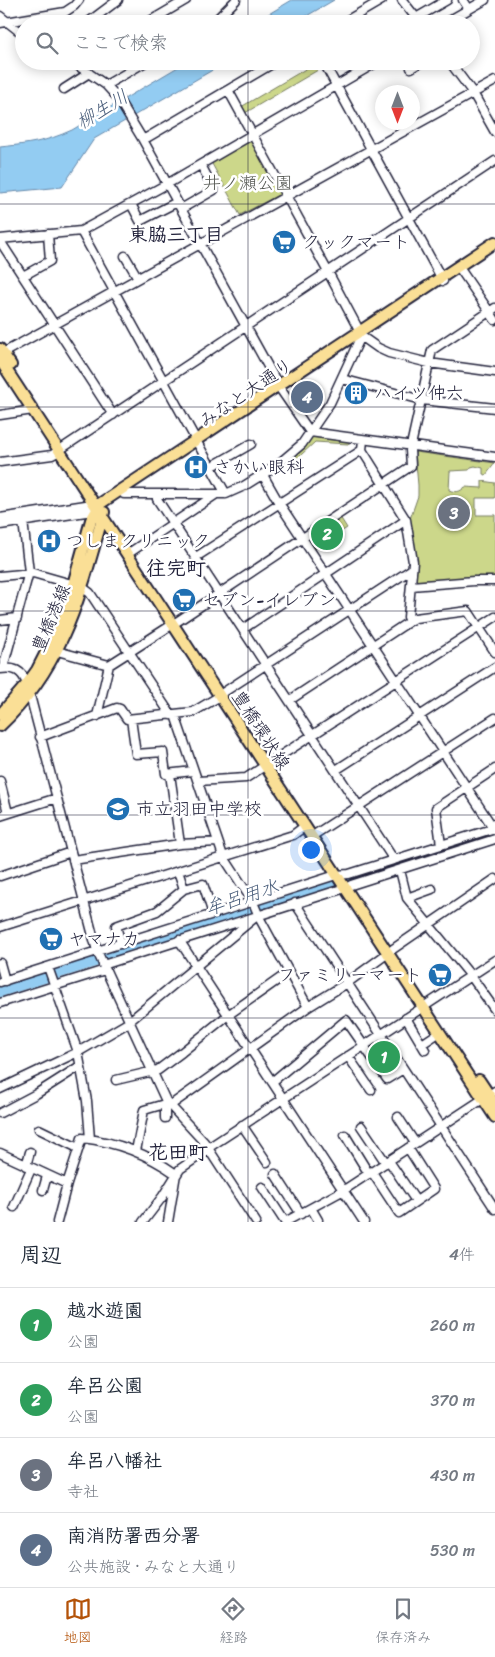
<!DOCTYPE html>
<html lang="ja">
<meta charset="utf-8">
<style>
:root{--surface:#fff;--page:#f2f2f3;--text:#1f2937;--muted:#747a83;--line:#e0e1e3;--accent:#b45309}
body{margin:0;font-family:Sriracha,"Klee One",sans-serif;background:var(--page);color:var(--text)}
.compass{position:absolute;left:375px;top:85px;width:45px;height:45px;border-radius:50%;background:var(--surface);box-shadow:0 2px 12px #0003;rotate:180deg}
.you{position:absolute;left:310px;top:849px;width:18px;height:18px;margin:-12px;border:4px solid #fff;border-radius:50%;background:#1a73e8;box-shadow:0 0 0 8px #1a73e833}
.badge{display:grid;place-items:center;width:32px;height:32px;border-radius:50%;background:var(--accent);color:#fff;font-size:16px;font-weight:700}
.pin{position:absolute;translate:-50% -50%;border:2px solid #fff;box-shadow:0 1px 5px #0006}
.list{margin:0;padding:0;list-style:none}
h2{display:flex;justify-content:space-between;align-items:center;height:65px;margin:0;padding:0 20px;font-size:21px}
h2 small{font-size:16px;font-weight:400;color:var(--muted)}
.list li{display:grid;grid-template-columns:32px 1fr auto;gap:15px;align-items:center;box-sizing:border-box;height:75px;padding:0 20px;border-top:1px solid var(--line)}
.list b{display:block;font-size:19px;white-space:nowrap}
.list p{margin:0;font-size:16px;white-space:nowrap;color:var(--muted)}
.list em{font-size:16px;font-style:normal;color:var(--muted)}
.icon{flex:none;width:28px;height:28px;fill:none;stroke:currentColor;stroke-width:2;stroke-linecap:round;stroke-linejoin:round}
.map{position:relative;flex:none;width:495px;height:1222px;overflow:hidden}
.search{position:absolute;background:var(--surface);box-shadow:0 2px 12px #0003;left:15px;right:15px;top:15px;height:55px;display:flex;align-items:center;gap:12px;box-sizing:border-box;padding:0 18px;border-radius:28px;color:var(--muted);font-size:19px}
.sheet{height:365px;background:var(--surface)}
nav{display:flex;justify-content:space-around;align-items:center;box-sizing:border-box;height:70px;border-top:1px solid var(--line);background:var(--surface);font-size:14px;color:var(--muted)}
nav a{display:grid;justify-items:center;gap:2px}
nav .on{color:var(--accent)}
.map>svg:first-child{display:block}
.green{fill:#ccd78a;stroke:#777c62}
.water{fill:#93ccf2;stroke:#6688a9}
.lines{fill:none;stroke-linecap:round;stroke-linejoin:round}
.river{stroke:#93ccf2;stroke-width:10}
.minor-casing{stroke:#22223b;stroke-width:11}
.major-casing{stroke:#22223b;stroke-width:14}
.minor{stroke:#fff;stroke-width:8}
.major{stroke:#fadf96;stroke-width:10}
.grid{fill:none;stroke:#22223b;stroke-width:1;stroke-opacity:0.55}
.labels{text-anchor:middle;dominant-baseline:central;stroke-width:5;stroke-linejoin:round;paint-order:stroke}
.park-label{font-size:18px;fill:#555853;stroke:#fff}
.poi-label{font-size:18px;fill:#22223b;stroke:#fff;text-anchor:start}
.street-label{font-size:18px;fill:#22223b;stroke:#fff}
.water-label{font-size:19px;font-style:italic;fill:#4a5e7b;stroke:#fff}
.neighbourhood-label{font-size:19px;font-weight:bold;fill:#22223b;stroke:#fff}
.quarter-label{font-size:20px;font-weight:bold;fill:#22223b;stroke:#fff}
</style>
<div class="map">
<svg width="495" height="1222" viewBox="0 0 495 1222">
<rect width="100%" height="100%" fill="#fff"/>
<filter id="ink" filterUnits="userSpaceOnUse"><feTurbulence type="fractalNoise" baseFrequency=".02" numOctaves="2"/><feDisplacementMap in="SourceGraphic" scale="10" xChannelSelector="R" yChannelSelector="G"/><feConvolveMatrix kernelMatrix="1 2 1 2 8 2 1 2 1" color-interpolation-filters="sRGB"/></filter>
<g filter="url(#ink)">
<path class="green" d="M319,61l4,6 -78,46 -4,-6z
M249,140l3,1 28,53 -40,21 -29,-53z
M312,437l39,5 -3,2 -33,-2 -26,24 -4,-3z
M415,452l80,11 -9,12 -3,-1v-6l-8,-2 -4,1 -2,3 -19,1 -1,19c7,3 11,2 16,-3l17,1v-7l13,2v15h-19v17h19v64l-81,3 2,-19 -6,-44 8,-23v-11z
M340,517l7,11 -34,22 -6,-11z
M382,1039l18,28 -13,9 -18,-28v-4z"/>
<path class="water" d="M292,0h42l-41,24h-41z
M188,61h40l-134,78 -32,48 -62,6v-46c28,-3 46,-5 72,-17z"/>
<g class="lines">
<path class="river" d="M0,992l495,-157"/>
<g class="minor-casing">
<path id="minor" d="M402,0l19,24
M463,0l6,9
M0,16l24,19
M416,18l31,-18
M0,23l65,-11 9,-6 5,-6
M86,24l32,-24
M145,24l41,-24
M209,24l9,-6 18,-18
M341,24l41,-24
M443,24l42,-24
M71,61l35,24 11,12 26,43 138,250 29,42 185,25
M323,61l120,220
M449,61l24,32 22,39
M411,68l12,-7
M106,85l41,-24
M64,89l25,-16
M228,90l100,182 33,62
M143,140l134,-79
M131,204l9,17 37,-19
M181,209l33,-19 -13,-25
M81,231l115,209
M0,239l81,-8 86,-47 212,-123
M0,241l113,174
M125,256l13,22
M458,266l37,54
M23,276l27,-15 -2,-27
M3,353l492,-272
M342,379l80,21 73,8
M0,415l33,-5
M198,444l28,50
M64,447l431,-286
M0,462l52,-7 7,-4
M211,467l40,-23
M263,475l16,28 215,326
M124,494h102l18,-8 32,-20 26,-22 28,-41 31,-67 17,12 11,5 40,10 66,9
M157,494v5l237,361
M0,518l99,-15
M0,525l99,-15
M132,551l83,-56
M196,557l166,-107
M0,576l33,-3 49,14 8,6 81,122
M411,586l63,-5h21
M0,620l17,-2
M410,621l5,-3 53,-7 27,41
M243,629l163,-109
M57,651l52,14 69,-44 233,-155 -1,-16 22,-100 63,-42
M3,668l26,-96 -6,-51
M0,669c14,-2 22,1 27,15l70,267 69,150 38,41 52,80
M224,692l188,-123
M290,700l120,-79 -2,-4 5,-55 -7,-42 -44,-70 1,-10
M175,715l48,141 30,46 7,17 48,88
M97,716l12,-51
M131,719l5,35 27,-2 3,22 27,-3
M40,737l77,-29 3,1 7,10 66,-7 27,-16
M336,770l159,-103
M170,774l10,70
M0,781l8,32
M198,781l48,-3 249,-161
M0,816l57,-18
M317,833l178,-115
M441,845l-5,-37 59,-39
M73,860l107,-16 38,-2
M400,870l7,28 64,78 24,34
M0,876l71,-24
M351,885l144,-46
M184,889l19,-5 10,30
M407,898l25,-9
M295,903l200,306
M0,927l293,-92 12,-9
M179,940l185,282
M121,944l-5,-18 41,-15 27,-22 -6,-18
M393,949l102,-70
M0,963l5,18
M103,965l242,-77
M48,967l30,85 9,49 3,38
M0,982l336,-107 13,-1 146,-46
M0,1003l105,-33
M406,1018l19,32
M422,1044l18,-12
M348,1056l23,34
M116,1080l42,-10 24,-18 46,-37 61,-43
M272,1082l74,-62 41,59 16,-10
M0,1089l78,-37 48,-28 132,-109
M165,1104v14
M171,1105l137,-98 39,-24 41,-30
M0,1113l36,-19 44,-28
M398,1117l17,26
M242,1125l25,37
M361,1126l25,37
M39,1129l39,19
M345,1135l24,39
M136,1151l8,-41 24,-7
M0,1153l67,31
M389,1161l27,40
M26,1166l4,-14
M372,1172l27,41 35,-24 -26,-41
M275,1174l26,40
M262,1187l23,35
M43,1190l4,-14
M14,1207l17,-38
M311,1208l7,12
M57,1222l10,-38 15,-46c34,4 66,16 94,36l-8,48
M143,1222l20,-26 17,-27 25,-17 3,-4 287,-188
M285,1222l59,-32 151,-99"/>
</g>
<g class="major-casing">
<path id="major" d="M0,349l11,16
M0,360l495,757
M0,715l27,-31 10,-14 27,-53 27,-97 10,-17 394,-261
M0,726c65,-62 80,-131 104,-214
M479,1080l16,24"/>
</g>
<use href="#minor" class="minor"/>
<use href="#major" class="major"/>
</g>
</g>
<path class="grid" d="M248,0v24M248,61v1161M0,204h495M0,407h495M0,611h495M0,815h495M0,1018h495"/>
<defs>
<g id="supermarket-disc" transform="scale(1.25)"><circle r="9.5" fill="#1f6fb2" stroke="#fff"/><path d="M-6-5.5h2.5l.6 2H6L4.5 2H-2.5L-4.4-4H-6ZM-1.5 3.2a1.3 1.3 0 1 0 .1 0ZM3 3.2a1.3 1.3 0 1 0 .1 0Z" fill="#fff"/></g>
<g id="building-disc" transform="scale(1.25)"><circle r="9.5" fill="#1f6fb2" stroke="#fff"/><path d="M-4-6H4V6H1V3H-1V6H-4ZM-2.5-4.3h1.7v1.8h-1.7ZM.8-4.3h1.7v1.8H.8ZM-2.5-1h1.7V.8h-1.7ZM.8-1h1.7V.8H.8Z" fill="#fff"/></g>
<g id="hospital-disc" transform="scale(1.25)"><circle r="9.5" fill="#1f6fb2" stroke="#fff"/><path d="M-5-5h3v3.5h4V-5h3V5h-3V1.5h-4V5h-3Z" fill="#fff"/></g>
<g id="school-disc" transform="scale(1.25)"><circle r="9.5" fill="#1f6fb2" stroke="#fff"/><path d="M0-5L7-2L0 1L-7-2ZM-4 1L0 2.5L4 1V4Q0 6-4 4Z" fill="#fff"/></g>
</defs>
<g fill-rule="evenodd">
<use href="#supermarket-disc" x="284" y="242"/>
<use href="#building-disc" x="356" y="393"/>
<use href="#hospital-disc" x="196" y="467"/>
<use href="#hospital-disc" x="49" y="541"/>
<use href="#supermarket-disc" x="184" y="600"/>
<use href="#school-disc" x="118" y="809"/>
<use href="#supermarket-disc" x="51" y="939"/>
<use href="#supermarket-disc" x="440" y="975"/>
</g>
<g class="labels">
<g class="park-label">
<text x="248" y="183">井ノ瀬公園</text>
</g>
<g class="poi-label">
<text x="302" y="242">クックマート</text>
<text x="374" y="393">ハイツ仲六</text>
<text x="214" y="467">さかい眼科</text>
<text x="66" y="541">つしまクリニック</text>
<text x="202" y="600">セブン-イレブン</text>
<text x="136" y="809">市立羽田中学校</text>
<text x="68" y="939">ヤマナカ</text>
<text x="422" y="975" text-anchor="end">ファミリーマート</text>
</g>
<g class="street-label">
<text transform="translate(246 393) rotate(-34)">みなと大通り</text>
<text transform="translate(51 618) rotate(-67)">豊橋港線</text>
<text transform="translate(261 730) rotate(57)">豊橋環状線</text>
</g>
<g class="water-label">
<text transform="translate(102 109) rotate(-31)">柳生川</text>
<text transform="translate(242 897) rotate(-18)">牟呂用水</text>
</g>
<g class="neighbourhood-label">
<text x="176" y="234">東脇三丁目</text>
</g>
<g class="quarter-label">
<text x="176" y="568">往完町</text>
<text x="178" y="1152">花田町</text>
</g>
</g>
</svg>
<svg class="compass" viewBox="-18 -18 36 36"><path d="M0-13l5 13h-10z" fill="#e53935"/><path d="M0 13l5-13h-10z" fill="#747a83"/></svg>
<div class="you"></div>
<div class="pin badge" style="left:384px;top:1057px;background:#2e9e5b">1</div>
<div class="pin badge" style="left:327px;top:534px;background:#2e9e5b">2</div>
<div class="pin badge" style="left:454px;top:513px;background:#6b7280">3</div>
<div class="pin badge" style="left:307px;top:397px;background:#5c6f8a">4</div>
<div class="search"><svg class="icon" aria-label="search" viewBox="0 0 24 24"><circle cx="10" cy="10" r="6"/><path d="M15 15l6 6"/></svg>ここで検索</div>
</div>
<section class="sheet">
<h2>周辺<small>4件</small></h2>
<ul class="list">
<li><span class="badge" style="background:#2e9e5b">1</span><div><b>越水遊園</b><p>公園</p></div><em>260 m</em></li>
<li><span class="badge" style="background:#2e9e5b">2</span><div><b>牟呂公園</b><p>公園</p></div><em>370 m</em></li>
<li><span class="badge" style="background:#6b7280">3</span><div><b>牟呂八幡社</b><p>寺社</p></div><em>430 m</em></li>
<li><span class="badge" style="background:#5c6f8a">4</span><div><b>南消防署西分署</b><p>公共施設 · みなと大通り</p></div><em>530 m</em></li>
</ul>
</section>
<nav>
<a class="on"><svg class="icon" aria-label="map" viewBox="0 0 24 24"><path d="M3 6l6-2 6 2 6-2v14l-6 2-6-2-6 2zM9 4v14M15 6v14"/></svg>地図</a>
<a><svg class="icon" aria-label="directions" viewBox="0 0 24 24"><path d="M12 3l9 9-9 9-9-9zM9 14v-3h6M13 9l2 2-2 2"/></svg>経路</a>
<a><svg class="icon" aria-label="saved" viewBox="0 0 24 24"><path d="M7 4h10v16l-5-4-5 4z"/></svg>保存済み</a>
</nav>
